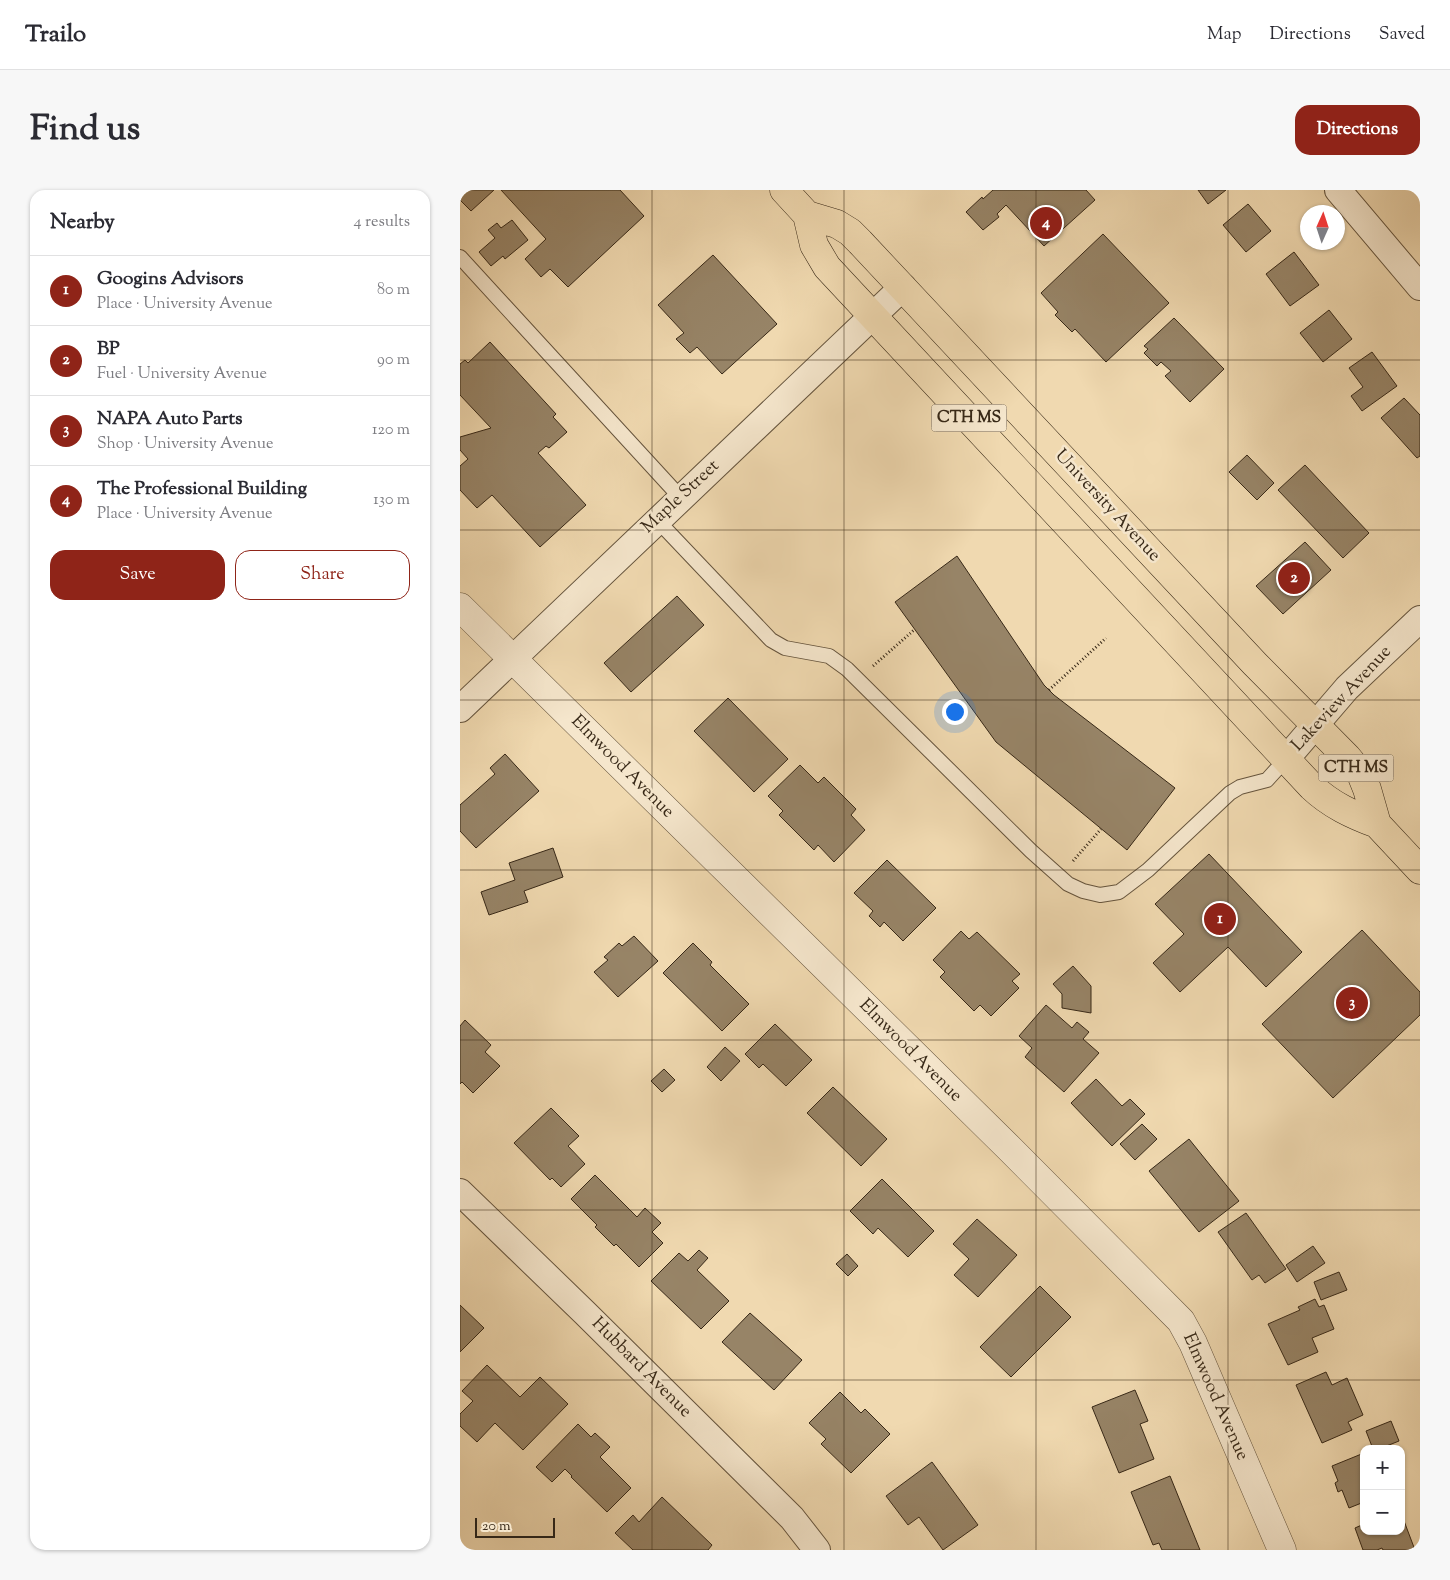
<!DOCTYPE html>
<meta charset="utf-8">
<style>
:root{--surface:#fff;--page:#f7f7f7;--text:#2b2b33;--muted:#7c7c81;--line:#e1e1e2;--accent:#8f2418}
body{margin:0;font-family:"Sorts Mill Goudy",serif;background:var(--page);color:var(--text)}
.controls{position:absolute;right:15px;bottom:15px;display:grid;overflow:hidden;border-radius:10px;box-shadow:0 1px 4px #0004}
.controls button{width:45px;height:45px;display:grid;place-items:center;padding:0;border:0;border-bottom:1px solid var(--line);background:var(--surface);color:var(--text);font:25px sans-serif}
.compass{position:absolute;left:840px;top:15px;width:45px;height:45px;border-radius:50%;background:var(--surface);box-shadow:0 1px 4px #0004;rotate:3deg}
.scale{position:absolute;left:15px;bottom:12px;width:80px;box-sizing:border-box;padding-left:5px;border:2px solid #372817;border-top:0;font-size:14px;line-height:18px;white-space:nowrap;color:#372817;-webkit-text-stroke:4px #f5e6cc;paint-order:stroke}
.you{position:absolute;left:494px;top:521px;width:18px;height:18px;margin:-12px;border:4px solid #fff;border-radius:50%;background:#1a73e8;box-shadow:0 0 0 8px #1a73e833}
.badge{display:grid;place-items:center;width:32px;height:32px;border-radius:50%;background:var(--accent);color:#fff;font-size:16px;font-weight:700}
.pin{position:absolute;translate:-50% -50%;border:2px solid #fff;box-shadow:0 1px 5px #0006}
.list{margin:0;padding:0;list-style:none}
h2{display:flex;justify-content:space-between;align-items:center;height:65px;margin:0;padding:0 20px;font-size:21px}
h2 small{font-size:16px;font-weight:400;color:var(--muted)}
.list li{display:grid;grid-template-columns:32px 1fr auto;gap:15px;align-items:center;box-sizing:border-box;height:70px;padding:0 20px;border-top:1px solid var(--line)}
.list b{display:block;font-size:19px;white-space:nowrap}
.list p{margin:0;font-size:16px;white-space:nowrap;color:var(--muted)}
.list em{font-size:16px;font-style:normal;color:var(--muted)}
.actions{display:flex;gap:10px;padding:15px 20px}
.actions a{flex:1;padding:11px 0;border:1px solid var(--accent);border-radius:15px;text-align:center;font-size:18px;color:var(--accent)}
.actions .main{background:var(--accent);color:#fff}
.map{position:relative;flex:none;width:960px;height:1360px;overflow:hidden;border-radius:15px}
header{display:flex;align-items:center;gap:30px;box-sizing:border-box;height:70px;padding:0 25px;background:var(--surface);border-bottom:1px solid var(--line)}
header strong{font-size:24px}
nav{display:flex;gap:28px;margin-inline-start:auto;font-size:18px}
.intro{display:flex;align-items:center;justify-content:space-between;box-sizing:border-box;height:120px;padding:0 30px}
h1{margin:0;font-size:35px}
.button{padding:12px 22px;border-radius:15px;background:var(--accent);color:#fff;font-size:18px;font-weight:700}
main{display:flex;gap:30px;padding:0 30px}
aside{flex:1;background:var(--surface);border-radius:15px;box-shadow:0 1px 4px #0004}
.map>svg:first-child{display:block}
.building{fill:#978467;stroke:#372817}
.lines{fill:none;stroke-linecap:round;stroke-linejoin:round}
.service-casing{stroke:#65543d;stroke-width:16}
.minor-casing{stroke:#65543d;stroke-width:28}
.tertiary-casing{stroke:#65543d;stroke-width:29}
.primary-casing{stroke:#372817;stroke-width:29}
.path{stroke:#372817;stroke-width:3;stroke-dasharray:1 2.5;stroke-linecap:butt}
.service{stroke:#f5e6cc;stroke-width:14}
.minor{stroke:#f5e6cc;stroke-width:26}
.tertiary{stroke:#f5e6cc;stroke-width:28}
.primary{stroke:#f0d9b0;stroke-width:28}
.grid{fill:none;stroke:#372817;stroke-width:1;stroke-opacity:0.55}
.labels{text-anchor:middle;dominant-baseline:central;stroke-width:5;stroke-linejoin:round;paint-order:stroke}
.shield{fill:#f5e6cc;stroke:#70614d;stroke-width:1}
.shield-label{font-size:16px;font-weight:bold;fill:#372817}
.street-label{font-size:18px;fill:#372817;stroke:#f5e6cc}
</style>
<header>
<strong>Trailo</strong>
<nav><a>Map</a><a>Directions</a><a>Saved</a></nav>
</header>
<div class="intro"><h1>Find us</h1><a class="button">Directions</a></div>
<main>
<aside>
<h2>Nearby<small>4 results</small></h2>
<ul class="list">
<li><span class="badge">1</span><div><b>Googins Advisors</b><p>Place · University Avenue</p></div><em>80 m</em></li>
<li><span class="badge">2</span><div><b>BP</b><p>Fuel · University Avenue</p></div><em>90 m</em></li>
<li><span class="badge">3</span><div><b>NAPA Auto Parts</b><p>Shop · University Avenue</p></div><em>120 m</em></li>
<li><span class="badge">4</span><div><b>The Professional Building</b><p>Place · University Avenue</p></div><em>130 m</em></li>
</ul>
<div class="actions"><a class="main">Save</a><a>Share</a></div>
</aside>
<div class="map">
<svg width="960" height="1360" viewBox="0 0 960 1360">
<rect width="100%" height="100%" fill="#f0d9b0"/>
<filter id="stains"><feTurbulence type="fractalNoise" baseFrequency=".004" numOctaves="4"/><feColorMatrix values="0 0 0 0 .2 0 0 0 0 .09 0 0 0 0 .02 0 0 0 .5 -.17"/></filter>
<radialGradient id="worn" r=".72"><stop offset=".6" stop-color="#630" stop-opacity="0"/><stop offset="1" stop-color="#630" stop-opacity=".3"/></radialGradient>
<path class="building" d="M0,0h34l-23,21 -11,-11z
M41,0h119l24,26 -76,71 -18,-18 -9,8 -16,-18 21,-20z
M533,0h93l9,10 -51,46 -38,-41 -9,9 2,3 -16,13 -17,-18 16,-15 1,2z
M738,0h28l-18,14z
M788,14l23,27 -25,21 -23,-27z
M52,30l16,20 -23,19 -2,-3 -12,10 -12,-14 16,-14 -7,-8 9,-7 4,5z
M643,44l66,69 -63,59 -31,-33 -3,3 -17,-17 3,-3 -17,-19z
M834,62l25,33 -29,21 -24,-32z
M253,65l64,69 -55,50 -25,-27 -7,6 -14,-14 8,-6 -26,-28z
M869,120l23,29 -29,23 -23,-29z
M714,128l50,51 -34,33 -25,-26 6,-5 -10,-9 -4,4 -13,-13 4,-4 -4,-3z
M30,152l66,72 -3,3 14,15 -18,16 -3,-2 -8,7 48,52 -46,42 -48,-52 -15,13 -17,-18v-24l8,-7 -8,-9v-13l31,-9 -31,-33v-31l5,-4 3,3z
M912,162l25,34 -35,25 -11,-15 12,-9 -14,-19z
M944,208l16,17v41l-3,2 -36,-40z
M787,265l27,28 -17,17 -28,-28z
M845,275l64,68 -26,25 -65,-68z
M845,352l26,28 -48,44 -27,-28z
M497,366l87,129 10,10 121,93 -48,62 -131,-108 -101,-140z
M217,406l27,29 -73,67 -27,-29z
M268,508l60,61 -34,33 -60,-61z
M45,564l34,37 -63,57 -16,-17v-26l35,-31 -5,-6z
M340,575l18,18 6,-6 32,32 -5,6 14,15 -31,32 -16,-17 -4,5 -35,-35 4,-4 -15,-15z
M93,658l10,29 -39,14 4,11 -39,13 -8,-23 34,-12 -6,-17z
M749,664l93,98 -36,35 -38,-40 -48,45 -27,-29 31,-29 -29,-30z
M427,670l49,48 -33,33 -19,-19 -4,5 -11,-11 4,-5 -19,-18z
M902,740l58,62v23l-87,83 -71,-74z
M501,741l8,8 8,-7 43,42 -8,7 7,7 -28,28 -11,-11 -6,6 -34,-34 5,-5 -12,-12z
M174,746l24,25 -40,36 -24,-25 14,-12 -4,-3 15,-14 3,3z
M233,753l19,19 -2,3 39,39 -27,27 -59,-58z
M613,776l18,20v27l-29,-5v-14l-9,-10z
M586,815l26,23 5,-6 12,10 -6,7 16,14 -35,39 -39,-35 7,-9 -13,-12z
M5,830l26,25 -6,7 15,14 -27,27 -11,-11 -2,2v-58z
M315,834l37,36 -26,26 -23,-22 -4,4 -14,-14z
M265,857l15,14 -19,20 -14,-14z
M204,879l11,11 -13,12 -11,-11z
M636,889l26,27 8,-7 15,15 -33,32 -41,-43z
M373,897l54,52 -26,27 -54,-53z
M91,918l28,28 -11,10 17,18 -24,23 -9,-9 -2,2 -36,-37z
M682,934l15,15 -22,21 -15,-16z
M729,949l50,62 -40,31 -50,-61z
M135,985l42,42 8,-9 16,15 -9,9 11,11 -24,24 -23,-23 -2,2 -19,-19 2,-2 -26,-26z
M422,989l52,52 -26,26 -30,-29 -5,6 -23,-23z
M786,1023l40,56 -21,14 -6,-8 -7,5 -34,-48z
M517,1029l40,36 -39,42 -24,-22 15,-16 -16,-15z
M853,1056l12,17 -28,19 -11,-17z
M239,1060l9,8 -11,12 32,31 -28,28 -50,-48 28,-28 9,8z
M387,1064l11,12 -10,10 -12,-12z
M879,1082l8,18 -26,10 -7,-18z
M580,1096l31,31 -60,60 -31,-30z
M855,1109l4,8 5,-2 10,24 -22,9 6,14 -30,13 -20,-41 32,-14 -2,-3z
M0,1115l24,23 -24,24z
M290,1123l52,47 -28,30 -52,-48z
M27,1175l33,32 20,-20 28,27 -45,46 -28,-27 -18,19 -17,-16v-12l13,-13 -11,-10z
M866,1182l6,13 15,-7 16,37 -15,7 4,8 -30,13 -26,-58z
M675,1200l13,31 -8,3 14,35 -35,14 -27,-66z
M380,1202l21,21 4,-4 25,25 -39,39 -30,-29 5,-5 -17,-16z
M931,1231l8,20 -20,8h-6l-7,-18z
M118,1234l13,13 4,-4 15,14 -10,10 31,31 -24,24 -36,-35 1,-1 -7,-7 -13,13 -16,-15z
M904,1263v49l-15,6 -7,-18 -4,2 -3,-9 3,-2 -6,-15z
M472,1272l46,63 -35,25 -24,-33 -11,8 -22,-29z
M710,1286l30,74h-38l-3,-7 -6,2 -22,-53z
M202,1307l50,48 -4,5h-75l-18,-17 18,-18 6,7z
M941,1323l14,37h-32l-1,-2 -5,2h-14l-8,-22 9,-4v7h37z"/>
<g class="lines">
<g class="service-casing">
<path id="service" d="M0,67l221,241
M197,330l114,120 14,8 44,8 18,13 184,182 37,33 15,7 17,4 19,-3 29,-22 82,-77 10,-6 27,-7 19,-21"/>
</g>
<g class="minor-casing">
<path id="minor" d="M878,0l82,97
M0,519l443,-422
M826,569l61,-71 73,-69
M0,1002l125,121 207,205 25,32"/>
</g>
<g class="tertiary-casing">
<path id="tertiary" d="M0,417l551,543 170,171 12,22 89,207"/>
</g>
<g class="primary-casing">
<path id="primary" d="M324,0l23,25 30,9 13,8 10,10 395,422 92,93 14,17 6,15 10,35 43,46
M347,25l7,30 13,22 485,520c19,18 41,28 65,37"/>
</g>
<path class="path" d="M413,476l41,-36
M589,500l57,-52
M613,671l28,-32"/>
<use href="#service" class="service"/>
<use href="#minor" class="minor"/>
<use href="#tertiary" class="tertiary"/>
<use href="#primary" class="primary"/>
</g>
<path class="grid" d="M192,0v1360M384,0v1360M576,0v1360M768,0v1360M0,170h960M0,340h960M0,510h960M0,680h960M0,850h960M0,1020h960M0,1190h960"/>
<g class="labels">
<g class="shield">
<rect x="471.5" y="214.5" width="75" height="27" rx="4"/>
<rect x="858.5" y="564.5" width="75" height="27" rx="4"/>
</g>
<g class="shield-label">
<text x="509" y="228">CTH MS</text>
<text x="896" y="578">CTH MS</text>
</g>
<g class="street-label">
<text transform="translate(221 307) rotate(-43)">Maple Street</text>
<text transform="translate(647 316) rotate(47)">University Avenue</text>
<text transform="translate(882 509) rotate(-47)">Lakeview Avenue</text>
<text transform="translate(162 577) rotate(45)">Elmwood Avenue</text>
<text transform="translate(450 861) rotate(45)">Elmwood Avenue</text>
<text transform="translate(181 1178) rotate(45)">Hubbard Avenue</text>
<text transform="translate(755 1207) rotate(66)">Elmwood Avenue</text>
</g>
</g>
<rect width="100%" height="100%" filter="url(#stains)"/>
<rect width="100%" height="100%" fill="url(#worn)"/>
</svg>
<div class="controls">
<button>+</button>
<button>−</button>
</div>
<svg class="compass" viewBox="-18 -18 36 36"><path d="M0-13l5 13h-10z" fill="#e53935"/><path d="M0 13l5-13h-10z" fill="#7c7c81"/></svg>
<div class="scale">20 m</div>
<div class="you"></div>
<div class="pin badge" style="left:760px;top:729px">1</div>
<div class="pin badge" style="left:834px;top:388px">2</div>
<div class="pin badge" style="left:892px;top:813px">3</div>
<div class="pin badge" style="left:586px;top:33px">4</div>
</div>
</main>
